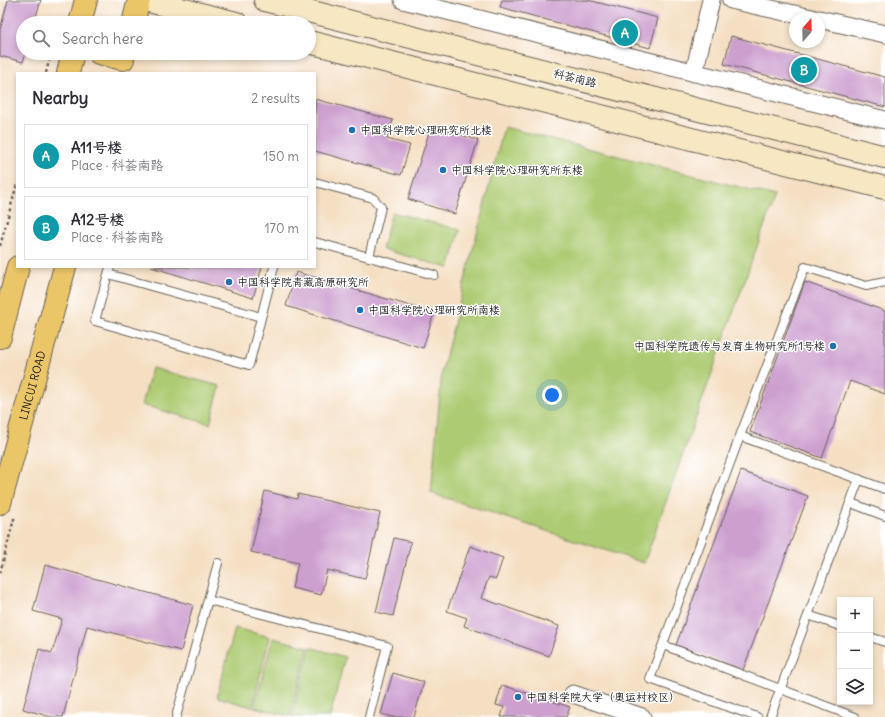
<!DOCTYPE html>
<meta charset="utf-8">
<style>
:root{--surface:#fff;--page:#f2f2f3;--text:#2b2b33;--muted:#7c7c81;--line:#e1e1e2;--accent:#d93025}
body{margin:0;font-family:Delius,"LXGW WenKai TC",sans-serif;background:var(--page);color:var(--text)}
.controls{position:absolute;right:12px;bottom:12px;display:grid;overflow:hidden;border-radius:0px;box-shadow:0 2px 6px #0003}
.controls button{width:36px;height:36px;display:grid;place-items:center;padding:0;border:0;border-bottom:1px solid var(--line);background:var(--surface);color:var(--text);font:20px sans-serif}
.compass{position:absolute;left:789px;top:12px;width:36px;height:36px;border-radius:50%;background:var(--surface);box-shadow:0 2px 6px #0003;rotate:20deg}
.you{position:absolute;left:552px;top:395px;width:14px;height:14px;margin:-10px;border:3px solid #fff;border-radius:50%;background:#1a73e8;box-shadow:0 0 0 6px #1a73e833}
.badge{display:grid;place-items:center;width:26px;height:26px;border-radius:50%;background:var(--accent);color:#fff;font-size:13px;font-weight:700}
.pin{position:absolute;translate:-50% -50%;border:2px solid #fff;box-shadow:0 1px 4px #0006}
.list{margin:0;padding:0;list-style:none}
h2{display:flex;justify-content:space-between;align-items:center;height:52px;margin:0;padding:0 16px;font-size:17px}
h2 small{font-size:13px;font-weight:400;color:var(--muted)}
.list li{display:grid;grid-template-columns:26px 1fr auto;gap:12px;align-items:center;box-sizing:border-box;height:64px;margin:0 8px 8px;padding:0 8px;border:1px solid var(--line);border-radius:0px}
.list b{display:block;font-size:15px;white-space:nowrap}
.list p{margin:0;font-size:13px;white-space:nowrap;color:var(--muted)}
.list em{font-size:13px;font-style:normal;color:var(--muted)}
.icon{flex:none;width:22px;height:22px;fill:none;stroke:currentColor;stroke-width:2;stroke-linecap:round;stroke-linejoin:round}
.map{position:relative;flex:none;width:885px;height:717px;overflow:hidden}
.search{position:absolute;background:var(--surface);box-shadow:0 2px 6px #0003;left:16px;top:16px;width:300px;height:44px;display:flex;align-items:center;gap:10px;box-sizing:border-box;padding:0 14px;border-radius:22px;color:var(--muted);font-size:15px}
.panel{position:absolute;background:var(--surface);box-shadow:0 2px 6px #0003;left:16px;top:72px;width:300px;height:196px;border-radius:0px}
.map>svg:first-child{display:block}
.green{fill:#adcb72;stroke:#647447}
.building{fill:#cc9fcf}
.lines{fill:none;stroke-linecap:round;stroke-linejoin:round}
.lane-casing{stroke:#686056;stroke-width:10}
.street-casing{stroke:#686056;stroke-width:19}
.secondary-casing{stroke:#686056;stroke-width:24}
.primary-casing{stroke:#686056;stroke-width:24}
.path{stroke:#686056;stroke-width:2.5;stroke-dasharray:3 3;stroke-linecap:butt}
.lane{stroke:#fff;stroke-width:8}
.street{stroke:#fff;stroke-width:17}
.secondary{stroke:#f7e8c3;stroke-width:22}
.primary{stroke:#ebc669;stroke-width:22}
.poi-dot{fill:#1f6fb2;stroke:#fff;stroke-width:1.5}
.labels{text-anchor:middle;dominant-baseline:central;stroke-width:3;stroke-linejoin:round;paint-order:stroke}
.street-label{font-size:11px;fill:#1c1c1c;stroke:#fff}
.poi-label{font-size:11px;fill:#1c1c1c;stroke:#fff;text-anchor:start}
</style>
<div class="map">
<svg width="885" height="717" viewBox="0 0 885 717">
<rect width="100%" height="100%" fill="#fff"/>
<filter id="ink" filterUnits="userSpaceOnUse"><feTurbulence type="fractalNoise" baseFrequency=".025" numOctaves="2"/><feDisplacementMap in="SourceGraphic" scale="8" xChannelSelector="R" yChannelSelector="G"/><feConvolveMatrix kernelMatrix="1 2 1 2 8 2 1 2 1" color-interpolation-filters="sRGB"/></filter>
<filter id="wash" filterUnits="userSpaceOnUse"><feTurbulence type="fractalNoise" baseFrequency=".012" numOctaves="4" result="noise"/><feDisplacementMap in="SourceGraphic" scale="16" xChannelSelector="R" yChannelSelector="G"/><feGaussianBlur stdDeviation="0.9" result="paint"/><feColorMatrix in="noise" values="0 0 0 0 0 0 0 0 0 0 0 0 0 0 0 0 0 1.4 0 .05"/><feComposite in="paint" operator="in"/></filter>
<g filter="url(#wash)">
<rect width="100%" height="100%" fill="#f5dfc3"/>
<path class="green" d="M504,127l271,69 -131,367 -213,-70 11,-122z
M392,212l68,18 -11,38 -67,-19z
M152,368l68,18 -10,38 -68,-19z
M235,628l35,9 -18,70 -35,-10z
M273,638l35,9 -18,69 -36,-9z
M310,647l35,10 -15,60h-38z"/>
<g id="blocks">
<path class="building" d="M8,0h33l-7,23h-11v30h3l-3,9 -23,-6v-26z
M502,0h86l70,18 -8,30 -150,-41z
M731,36l154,41v30l-161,-43z
M315,99l78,21 -6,19 23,6 -9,30 -86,-24z
M431,126l47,14 -23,74 -47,-15z
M151,267h111l-9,31z
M296,272l138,41 -11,35 -137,-42z
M805,282l80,29v83l-35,-13 -28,77 -72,-26z
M741,471l67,25 -65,174 -67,-25z
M265,491l32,8 1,-5 82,19 -15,66 -38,-9 -6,25 -29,-7 6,-25 -47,-11z
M394,538l17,4 -18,74 -17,-4z
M470,546l33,12 -7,21 -7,-2 -8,21 78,28 -10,30 -85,-30 3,-8 -20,-7z
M45,565l148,40 -12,46 -94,-25 -24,91h-12l-28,-8 16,-60 13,4 10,-34 -29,-8z
M393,673l31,9 -10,35h-22l-11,-3z
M502,685l68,22 -4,10h-65l3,-10 -8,-2z"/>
</g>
</g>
<g filter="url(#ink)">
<use href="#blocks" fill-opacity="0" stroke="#686056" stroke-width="1"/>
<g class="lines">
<g class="lane-casing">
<path id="lane" d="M315,182l58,16 8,9 -12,50
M315,242l119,33
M110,267l-15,54 154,44 25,-98
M108,274l153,43
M740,436l65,-169 61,19 19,-4
M851,503l34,13
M208,600l179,46 -18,71
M808,615l32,11
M870,637l15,5
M663,645l192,72
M176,717l42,-154
M757,717l-107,-38 90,-243 145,53
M770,717l89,-238"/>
</g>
<g class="street-casing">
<path id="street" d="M403,0l482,120
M731,0l81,18
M819,19l66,15
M694,73l17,-73
M573,694l69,23"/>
</g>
<g class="secondary-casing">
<path id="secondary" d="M145,0l91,23
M265,0l620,157
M309,42l576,146"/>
</g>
<g class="primary-casing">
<g id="primary">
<path d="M80,23l6,-23"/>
<path d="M133,23l6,-23"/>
<path d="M99,53l24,6"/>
<path d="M68,73l5,-20"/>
<path d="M0,337l18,-70"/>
<path id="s1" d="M0,503l65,-236"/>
</g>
</g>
<path class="path" d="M46,73l5,-20
M0,246l17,-62
M0,573l15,-58"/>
<use href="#lane" class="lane"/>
<use href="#street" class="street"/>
<use href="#secondary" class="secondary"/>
<use href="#primary" class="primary"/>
</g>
</g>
<g class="poi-dot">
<circle cx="352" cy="130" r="4"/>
<circle cx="443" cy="170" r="4"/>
<circle cx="229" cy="282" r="4"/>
<circle cx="360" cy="310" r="4"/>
<circle cx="833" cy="346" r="4"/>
<circle cx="518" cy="697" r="4"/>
</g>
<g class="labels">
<g class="street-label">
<text transform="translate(575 78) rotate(14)">科荟南路</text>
<text stroke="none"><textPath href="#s1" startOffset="122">LINCUI ROAD</textPath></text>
</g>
<g class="poi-label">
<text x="360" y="130">中国科学院心理研究所北楼</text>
<text x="451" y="170">中国科学院心理研究所东楼</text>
<text x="237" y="282">中国科学院青藏高原研究所</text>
<text x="368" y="310">中国科学院心理研究所南楼</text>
<text x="825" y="346" text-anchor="end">中国科学院遗传与发育生物研究所1号楼</text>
<text x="526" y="697">中国科学院大学（奥运村校区）</text>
</g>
</g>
</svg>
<div class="controls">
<button>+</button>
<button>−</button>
<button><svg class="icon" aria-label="layers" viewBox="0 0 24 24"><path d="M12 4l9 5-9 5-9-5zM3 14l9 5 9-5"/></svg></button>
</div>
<svg class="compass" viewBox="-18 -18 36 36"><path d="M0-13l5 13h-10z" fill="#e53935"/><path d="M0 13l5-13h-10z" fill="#7c7c81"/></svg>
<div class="you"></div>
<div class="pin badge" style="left:625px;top:33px;background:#0f9aa8">A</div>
<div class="pin badge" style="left:804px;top:70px;background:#0f9aa8">B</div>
<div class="search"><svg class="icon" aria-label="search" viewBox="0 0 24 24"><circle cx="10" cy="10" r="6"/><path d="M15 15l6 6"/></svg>Search here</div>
<section class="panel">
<h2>Nearby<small>2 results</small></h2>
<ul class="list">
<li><span class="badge" style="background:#0f9aa8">A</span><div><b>A11号楼</b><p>Place · 科荟南路</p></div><em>150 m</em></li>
<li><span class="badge" style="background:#0f9aa8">B</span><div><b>A12号楼</b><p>Place · 科荟南路</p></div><em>170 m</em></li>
</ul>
</section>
</div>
